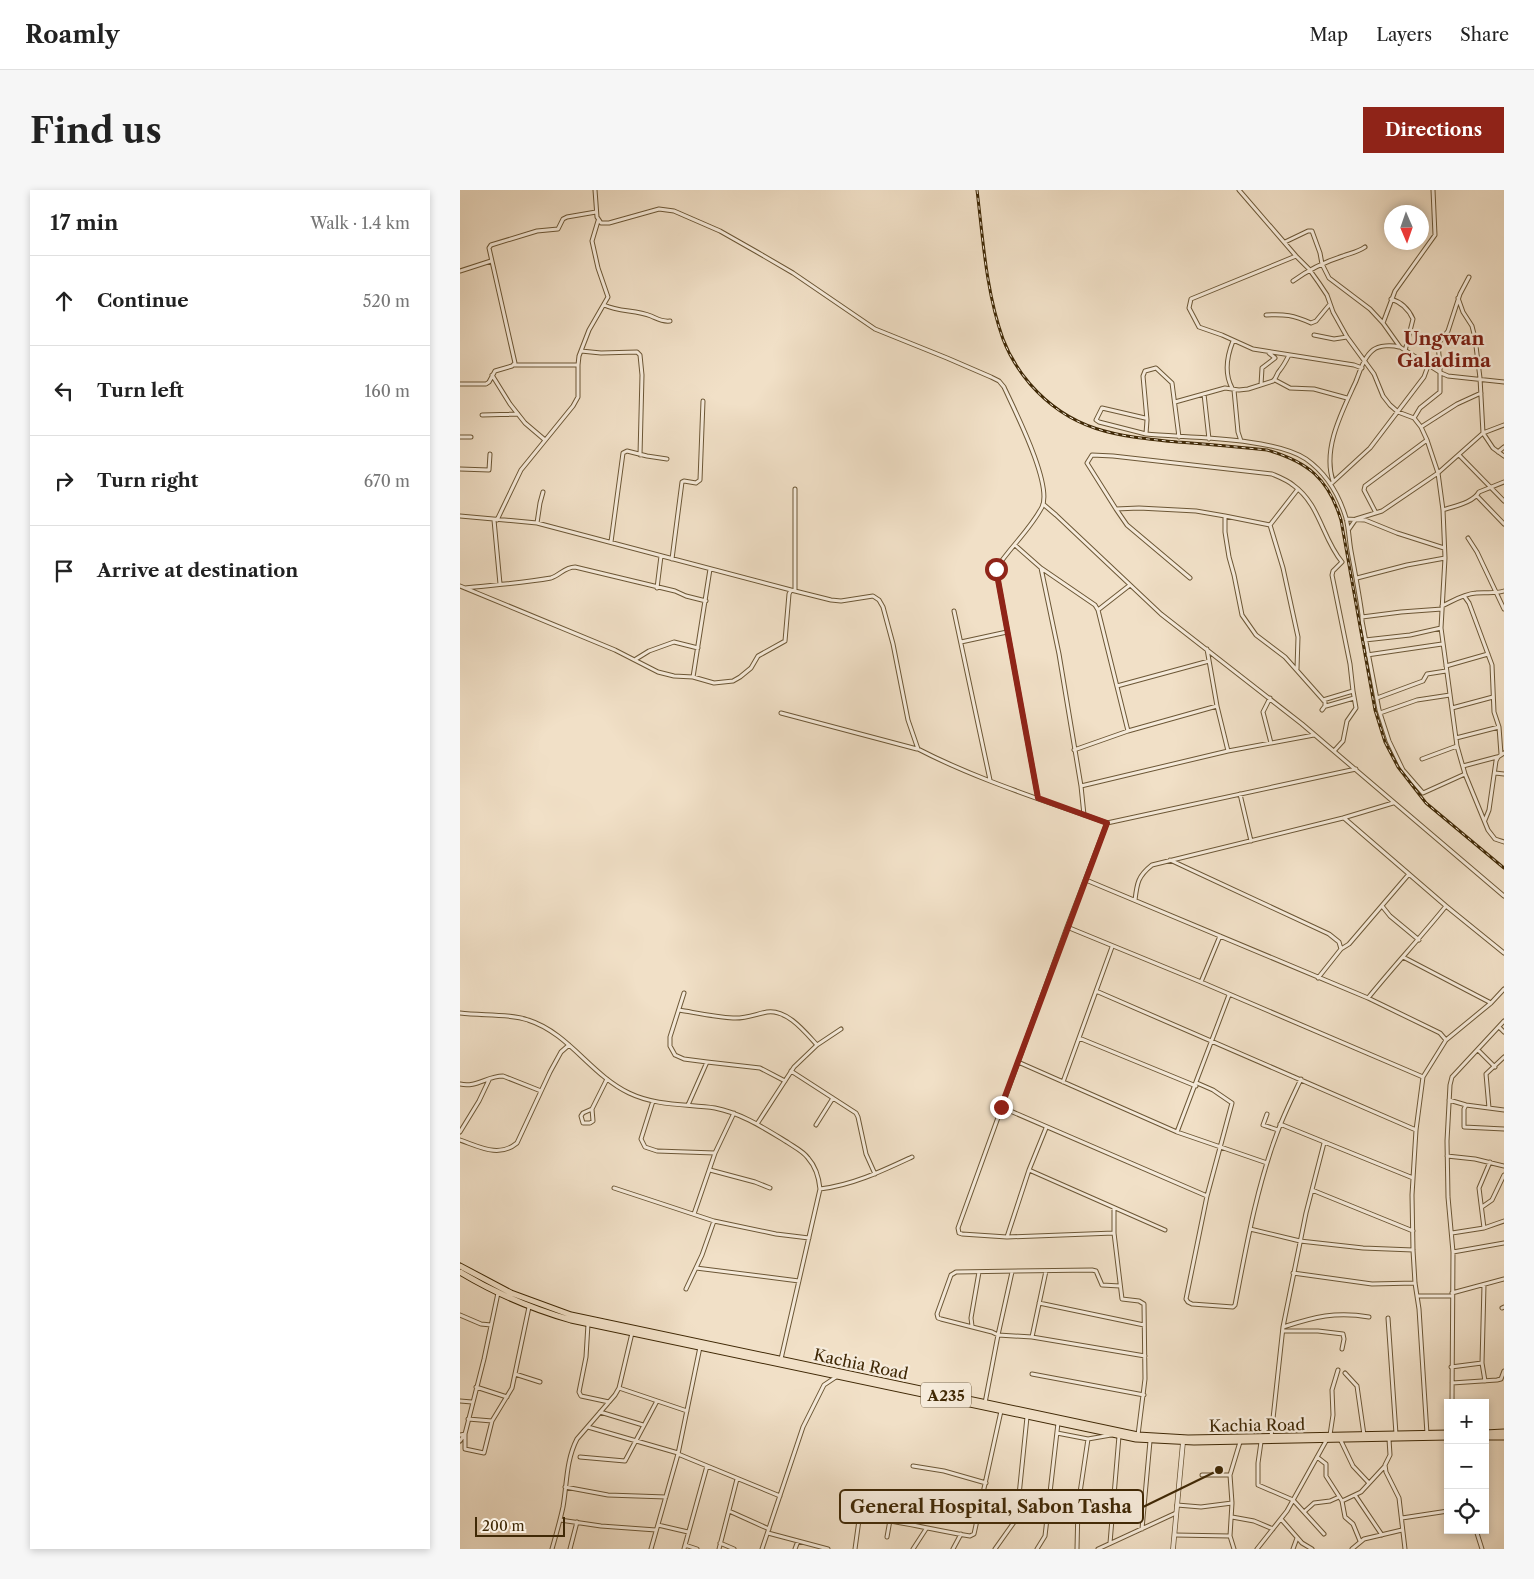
<!DOCTYPE html>
<meta charset="utf-8">
<style>
:root{--surface:#fff;--page:#f6f6f6;--text:#222;--muted:#767676;--line:#e0e0e0;--accent:#8f2418}
body{margin:0;font-family:"Libre Caslon Text",serif;background:var(--page);color:var(--text)}
.controls{position:absolute;right:15px;bottom:15px;display:grid;overflow:hidden;border-radius:0px;box-shadow:0 2px 8px #0003}
.controls button{width:45px;height:45px;display:grid;place-items:center;padding:0;border:0;border-bottom:1px solid var(--line);background:var(--surface);color:var(--text);font:25px sans-serif}
.compass{position:absolute;left:924px;top:15px;width:45px;height:45px;border-radius:50%;background:var(--surface);box-shadow:0 2px 8px #0003;rotate:178deg}
.scale{position:absolute;left:15px;bottom:12px;width:90px;box-sizing:border-box;padding-left:5px;border:2px solid #402906;border-top:0;font-size:14px;line-height:18px;white-space:nowrap;color:#402906;-webkit-text-stroke:4px #f6ebdb;paint-order:stroke}
.stop{position:absolute;width:15px;height:15px;margin:-11px;border:4px solid #8f2418;border-radius:50%;background:#fff}
.stop.end{background:#8f2418;border-color:#fff;box-shadow:0 1px 5px #0008}
.list{margin:0;padding:0;list-style:none}
h2{display:flex;justify-content:space-between;align-items:center;height:65px;margin:0;padding:0 20px;font-size:21px}
h2 small{font-size:16px;font-weight:400;color:var(--muted)}
.list li{display:grid;grid-template-columns:32px 1fr auto;gap:15px;align-items:center;box-sizing:border-box;height:90px;padding:0 20px;border-top:1px solid var(--line)}
.list b{display:block;font-size:19px;white-space:nowrap}
.list em{font-size:16px;font-style:normal;color:var(--muted)}
.icon{flex:none;width:28px;height:28px;fill:none;stroke:currentColor;stroke-width:2;stroke-linecap:round;stroke-linejoin:round}
.map{position:relative;flex:none;width:1044px;height:1359px;overflow:hidden;border-radius:0px}
header{display:flex;align-items:center;gap:30px;box-sizing:border-box;height:70px;padding:0 25px;background:var(--surface);border-bottom:1px solid var(--line)}
header strong{font-size:24px}
nav{display:flex;gap:28px;margin-inline-start:auto;font-size:18px}
.intro{display:flex;align-items:center;justify-content:space-between;box-sizing:border-box;height:120px;padding:0 30px}
h1{margin:0;font-size:35px}
.button{padding:12px 22px;border-radius:0px;background:var(--accent);color:#fff;font-size:18px;font-weight:700}
main{display:flex;gap:30px;padding:0 30px}
aside{flex:1;background:var(--surface);border-radius:0px;box-shadow:0 2px 8px #0003}
.map>svg:first-child{display:block}
.lines{fill:none;stroke-linecap:round;stroke-linejoin:round}
.minor-casing{stroke:#6c5736;stroke-width:5}
.tertiary-casing{stroke:#6c5736;stroke-width:5.5}
.trunk-casing{stroke:#402906;stroke-width:7}
.minor{stroke:#f6ebdb;stroke-width:3}
.tertiary{stroke:#f6ebdb;stroke-width:4}
.trunk{stroke:#f1e0c7;stroke-width:5}
.rail-casing{stroke:#402906;stroke-width:3}
.rail{stroke:#f6ebdb;stroke-width:1;stroke-dasharray:4;stroke-linecap:butt}
.route{stroke:#8f2418;stroke-width:6}
.labels{text-anchor:middle;dominant-baseline:central;stroke-width:4.5;stroke-linejoin:round;paint-order:stroke}
.shield{fill:#f6ebdb;stroke:#776346;stroke-width:1}
.shield-label{font-size:15px;font-weight:bold;fill:#402906}
.street-label{font-size:16px;fill:#402906;stroke:#f6ebdb}
.quarter-label{font-size:19px;font-weight:bold;fill:#7a1f14;stroke:#f6ebdb}
.leader{fill:none;stroke:#402906;stroke-width:2}
.callout-dot{fill:#402906;stroke:#f6ebdb;stroke-width:2}
.callout{fill:#f6ebdb;stroke:#402906;stroke-width:2}
.callout-label{font-size:18px;text-anchor:middle;font-weight:bold;fill:#402906}
</style>
<header>
<strong>Roamly</strong>
<nav><a>Map</a><a>Layers</a><a>Share</a></nav>
</header>
<div class="intro"><h1>Find us</h1><a class="button">Directions</a></div>
<main>
<aside>
<h2>17 min<small>Walk · 1.4 km</small></h2>
<ul class="list">
<li><svg class="icon" aria-label="ahead" viewBox="0 0 24 24"><path d="M12 20V5M6 11l6-6 6 6"/></svg><div><b>Continue</b></div><em>520 m</em></li>
<li><svg class="icon" aria-label="left" viewBox="0 0 24 24"><path d="M17 20v-9H6M10 6l-5 5 5 5"/></svg><div><b>Turn left</b></div><em>160 m</em></li>
<li><svg class="icon" aria-label="right" viewBox="0 0 24 24"><path d="M7 20v-9h11M14 6l5 5-5 5"/></svg><div><b>Turn right</b></div><em>670 m</em></li>
<li><svg class="icon" aria-label="arrive" viewBox="0 0 24 24"><path d="M6 21V4h12l-3 4 3 4H6"/></svg><div><b>Arrive at destination</b></div></li>
</ul>
</aside>
<div class="map">
<svg width="1044" height="1359" viewBox="0 0 1044 1359">
<rect width="100%" height="100%" fill="#f1e0c7"/>
<filter id="stains"><feTurbulence type="fractalNoise" baseFrequency=".004" numOctaves="4"/><feColorMatrix values="0 0 0 0 .2 0 0 0 0 .09 0 0 0 0 .02 0 0 0 .5 -.17"/></filter>
<radialGradient id="worn" r=".72"><stop offset=".6" stop-color="#630" stop-opacity="0"/><stop offset="1" stop-color="#630" stop-opacity=".3"/></radialGradient>
<g class="lines">
<g class="minor-casing">
<path id="minor" d="M135,0l2,27 4,6h8l50,-14 15,2 46,20 37,21 36,21 82,56 72,29 44,19 8,4 5,6c10,22 49,98 38,120 -12,23 -32,40 -46,62l42,229
M779,0l57,66 13,13 10,14 8,12 6,17 14,25 27,37 9,22 7,9 8,7 16,6 7,9 6,13 11,33 5,37 2,48 -4,70 16,118 8,28 23,56 7,9 9,3
M973,0l2,45 -40,56 -12,32 17,24 41,26 7,3 56,6
M825,52l23,-11h4l8,22 2,11 7,14 41,31 13,14
M836,66l-105,43 -2,9 10,19 23,8 31,14 101,16 8,3
M0,81l31,-10
M833,91c15,-11 31,-19 50,-25 8,-3 15,-4 22,-9
M998,108l5,14 9,14 3,12 5,40 3,55 10,15 11,8
M931,109c10,3 18,11 22,20l-8,32
M144,115c15,7 31,5 47,11 7,3 11,6 19,5
M806,125c19,-1 27,0 45,8l5,-2 14,-17
M854,145l20,4 13,-2
M121,161l20,2 36,-1 3,3 2,20 -2,80
M54,175h64
M32,185l18,29 15,19 20,17
M815,190l15,8 24,1 33,9
M0,194h26l3,-2 6,-11 17,-5 3,-3 -26,-115 2,-3 46,-14 21,-2 5,-10 4,-2 29,-5
M801,195l1,-17 13,-10 -6,-5
M772,198c-8,-15 -5,-32 1,-47
M774,200l4,42 3,9
M744,204l5,45
M715,212l50,-14 14,2 9,-1 25,-8c4,-3 3,-7 7,-11 4,-5 6,-9 9,-15
M22,225l36,-1
M685,228l-43,-10 -6,12 3,2 47,12c41,4 127,3 160,25 20,14 33,36 40,59 3,11 3,22 5,33 4,22 8,42 11,64v6l17,89 10,31 14,29 20,23 42,-19
M954,228l6,-10 20,-16v-26l-2,-22 10,-13 12,-37 9,-17
M961,237l36,-23 24,-11
M686,244l1,-14 -4,-44 2,-5 11,-3 16,15 7,54
M0,247h11
M1038,262l6,-5
M999,265l45,46
M0,279l29,1 1,-16
M873,291c-11,-33 10,-71 23,-100 4,-10 8,-24 17,-31 6,-5 19,-5 26,-3
M872,293l38,-35 54,-71 4,-11
M335,299v101
M1017,306l27,28
M583,314l13,11 105,99 141,110 202,172
M656,319l11,16 63,53
M983,320c11,-4 30,-7 36,-18l25,-10
M916,323l-12,-23 1,-4 62,-46
M0,326l77,7 254,67
M765,326l45,9
M886,329l19,1 32,13 47,15
M34,330l6,64
M37,330l24,-50 52,-64 5,-9v-32l1,-9 10,-26 19,-33 -10,-29 -6,-27 6,-20
M77,333l3,-20 3,-11
M810,335l13,43 15,69 -1,32
M810,335l28,-36
M889,339l7,-10 26,-8 56,-38 45,-40 21,-8
M1008,348l9,14 27,57
M151,352l12,-89 4,-2 20,5 20,3
M555,355l26,23 18,86 22,132 3,29
M212,369l10,-77 2,-1 12,2 4,-3 3,-79
M581,378l54,37 3,5 30,121
M897,388l50,-13 38,-7
M0,396l155,64 43,22 16,4 19,1 21,6 19,-2 7,-4 11,-9 7,-12 27,-15 4,-47 2,-4 40,10 10,1 32,-5 6,4 4,7 10,37 15,76 10,29c60,31 125,51 189,74
M5,398c28,-3 58,-5 86,-10 9,-3 14,-11 24,-11l100,24 11,5 20,5
M197,398l4,-32
M1004,406l5,7 23,62 2,47 5,15 2,27
M982,416c11,-5 21,-12 34,-13 9,-1 19,1 28,-2
M638,420l32,-25
M494,421l36,169
M902,427l39,-5 41,-3
M905,450l45,-5 31,-7
M501,452l46,-10
M747,459l10,57 11,45
M907,465l75,-11
M176,469l13,-8 25,-9 24,6
M986,476l42,-12
M233,487l17,-108
M657,496l92,-25
M810,508l-7,14 8,31
M917,508l46,-17 4,-7 19,-3
M866,516l28,-8
M992,518l41,-11
M862,520l3,-4v-4l-40,-45 -29,-22 -14,-20 -8,-40 -5,-18 -4,-25v-16l-29,-5 -57,-3 -23,1 -29,-46 5,-8 21,1 159,18c7,3 15,6 21,11 27,19 29,53 49,77l-9,9 -1,4 18,89 3,27 -30,9
M321,523l136,36
M920,523l37,-13 33,-5
M996,548l43,-11
M614,560l54,-19 89,-25
M874,561l9,-10 4,-20 9,-13 -3,-17
M962,569l35,-13
M1003,576l34,-9
M1035,583l9,1
M621,596l147,-35 86,-16
M780,604l11,47
M884,628l102,88 58,47
M1025,630l4,-10 7,-49 2,-4 6,-4
M710,670l159,74 10,8 2,7
M626,690l282,118 72,35 6,7
M675,710c2,-17 3,-24 17,-35l191,-47 50,-15
M922,716l8,10 29,24
M607,737l134,55 222,95
M943,767l88,46
M858,788l23,-29 8,-5 60,-70
M741,792l19,-46
M636,801l320,139
M224,803l-14,44v9l5,9 9,4 23,3 53,6 25,13
M908,808c25,-31 53,-61 78,-92
M219,820c18,3 36,7 54,8 12,1 23,-4 34,-6 20,-3 38,20 50,33
M0,823c21,3 48,0 68,7 41,13 63,55 101,73 27,13 57,11 86,15 26,5 49,20 72,34 7,5 16,9 21,16 8,9 11,20 12,31l-39,170
M1039,837l5,5
M619,848l117,48
M1018,860l17,17
M558,872l159,70 90,31
M331,881l65,42 2,4 8,37 9,20
M603,892l49,-135
M0,894c16,4 27,-8 43,-8l38,15
M989,910l17,5 38,5
M193,911l-12,38 4,8 12,4 58,2
M228,915l19,-43
M1006,915l-2,4v18l40,2
M541,917l206,89 25,-93 -19,-13 -16,-7
M1029,918l-3,-34 18,-17
M132,919l-9,4 -2,3 2,7h7l3,-2 -1,-12 15,-30
M807,924l-4,11 15,5
M297,934l37,-57 23,-22 24,-16
M820,934l133,54
M356,935l17,-27
M0,942l19,-31 10,-21
M717,942l52,-137
M0,950c20,7 39,18 57,3l33,-71 11,-20 8,-7
M987,966l28,3 29,7
M250,980l45,12 15,6
M569,980l136,60
M154,998l100,33 62,13 33,4
M360,999c33,-4 62,-18 92,-32
M852,1000l101,41
M747,1006l-21,103 2,3 4,2 41,3 2,-2c11,-57 21,-115 41,-169 7,-20 16,-38 25,-57
M1022,1017l10,-7 12,-25
M234,1024l21,-61 19,-40
M1024,1038l-5,-40 11,-26
M790,1039l50,12 63,7 50,2
M654,1043v-25
M992,1043l32,-5 20,-7
M547,1047l22,-67 17,-42
M993,1062l51,-9
M236,1078l103,13
M833,1083l79,11 43,-1
M660,1096l-18,-1 -6,-14 -4,-1 -136,2 -5,3 -14,39 1,4 3,1 51,13 6,3 34,2 113,19
M226,1099l16,-34 12,-34
M992,1103l52,-14
M957,1106h35
M579,1113l105,22
M1042,1118l2,-1
M0,1125l21,9 10,1
M928,1128l8,116
M128,1134l-2,33 -7,35 2,4 28,6
M512,1136l-1,-8 8,-46
M823,1137c31,-10 53,-16 86,-10
M823,1141h35l25,3 1,5 -2,10
M572,1147l14,-66
M1022,1173l3,18
M991,1177l31,-4 2,-78
M885,1183l12,13 7,49
M55,1184l25,8
M572,1184l112,21
M992,1193l45,-3 4,-1 3,-8
M16,1197l31,10
M159,1198l68,23
M0,1211l12,1
M525,1213l13,-68 14,-63
M992,1213l1,-151 -5,-55 -1,-56 3,-56 2,-8 52,-56
M140,1222l43,13
M8,1229l24,2 20,-33 17,-81
M128,1237l90,26
M597,1243l31,6 23,-4
M967,1244l-8,-125 -4,-26 -2,-33 -1,-55 4,-65 7,-53 23,-37 45,-37 13,-14
M0,1245l5,-1v15l19,4 8,-32
M678,1245l7,-56 -1,-75 -5,-3 -17,-2 -8,-66 -107,4 -45,-3 -3,-1 -1,-5 109,-301 40,-104 249,-54
M870,1245l3,-20 -1,-25 6,-20
M811,1247l12,-110 23,-114 18,-70
M929,1249l1,16 -5,10 1,7 13,26 6,51
M0,1251l5,-7 19,-75 14,-66
M881,1251l12,25 15,16
M801,1252l-3,21v22l35,15 31,34
M218,1264l102,42
M120,1267l45,4 32,-60
M857,1267l9,7v12l16,25 3,16 8,7 7,17
M453,1276l31,5 42,12
M742,1285h28
M105,1297l43,8 58,2
M895,1305l27,40
M882,1311l19,-9 24,-26
M717,1315l24,2 31,-4
M269,1321l40,18
M844,1322l10,-9 16,-2 9,-4
M772,1327l22,4 19,8
M942,1328l46,-7
M821,1329l21,24 10,6
M100,1330l41,6 55,4
M198,1335l30,7
M682,1339l8,-88
M1016,1340l6,19
M308,1343l60,16
M715,1345l55,1
M427,1347l3,-17
M260,1353l14,6
M650,1353l9,-107
M225,1355l12,4
M92,1359c4,-14 8,-28 11,-42 4,-23 3,-47 14,-68l38,-44 4,-7 13,-55
M110,1359l7,-27
M191,1359l27,-95 22,-107
M224,1359l23,-83
M259,1359l18,-70
M302,1359l41,-122 21,-42 12,-8
M335,1359l3,-8
M395,1359l4,-29 3,-3c37,4 72,13 108,19l4,-2 27,-123
M453,1359l13,-20
M493,1359l8,-15
M535,1359l22,-31 1,-13 9,-88
M577,1359l8,-13 13,-113
M617,1359l1,-43 10,-67
M638,1359l78,-36
M774,1359l-4,-13 2,-33 -2,-28 10,-33
M797,1359l30,-38 39,-70
M833,1359l4,-11
M892,1359l12,-10 38,-9"/>
</g>
<g class="tertiary-casing">
<path id="tertiary" d="M713,1359l10,-107"/>
</g>
<g class="trunk-casing">
<path id="trunk" d="M0,1076l51,27 60,22 567,120 50,3 260,-5
M0,1082c35,21 72,37 111,48l565,119 58,3 254,-5
M1025,1243l19,-1
M1025,1247h19"/>
</g>
<use href="#minor" class="minor"/>
<use href="#tertiary" class="tertiary"/>
<use href="#trunk" class="trunk"/>
<g class="rail-casing">
<path id="rail" d="M517,0c6,49 9,102 26,149 6,16 16,32 27,45 42,48 87,52 147,58 30,2 60,5 90,8 41,12 61,28 74,70l34,190 10,32 13,25 28,36 78,65"/>
</g>
<use href="#rail" class="rail"/>
</g>
<g class="lines">
<path class="route" d="M536,379l42,229 69,25 -106,284"/>
</g>
<g class="labels">
<rect class="shield" x="461" y="1192.5" width="50" height="25" rx="4"/>
<g class="shield-label">
<text x="486" y="1205">A235</text>
</g>
<g class="street-label">
<text transform="translate(401 1174) rotate(12)">Kachia Road</text>
<text transform="translate(797 1235) rotate(-1)">Kachia Road</text>
</g>
<g class="quarter-label">
<text x="984" y="148">Ungwan<tspan x="984" dy="22">Galadima</tspan></text>
</g>
</g>
<path class="leader" d="M759 1280L683 1317"/>
<circle class="callout-dot" cx="759" cy="1280" r="5"/>
<rect class="callout" x="380" y="1300" width="303" height="33" rx="5"/>
<g class="callout-label">
<text x="531" y="1323">General Hospital, Sabon Tasha</text>
</g>
<rect width="100%" height="100%" filter="url(#stains)"/>
<rect width="100%" height="100%" fill="url(#worn)"/>
</svg>
<div class="controls">
<button>+</button>
<button>−</button>
<button><svg class="icon" aria-label="locate" viewBox="0 0 24 24"><circle cx="12" cy="12" r="6"/><path d="M12 2v4M12 18v4M2 12h4M18 12h4"/></svg></button>
</div>
<svg class="compass" viewBox="-18 -18 36 36"><path d="M0-13l5 13h-10z" fill="#e53935"/><path d="M0 13l5-13h-10z" fill="#767676"/></svg>
<div class="scale">200 m</div>
<div class="stop" style="left:536px;top:379px"></div>
<div class="stop end" style="left:541px;top:917px"></div>
</div>
</main>
